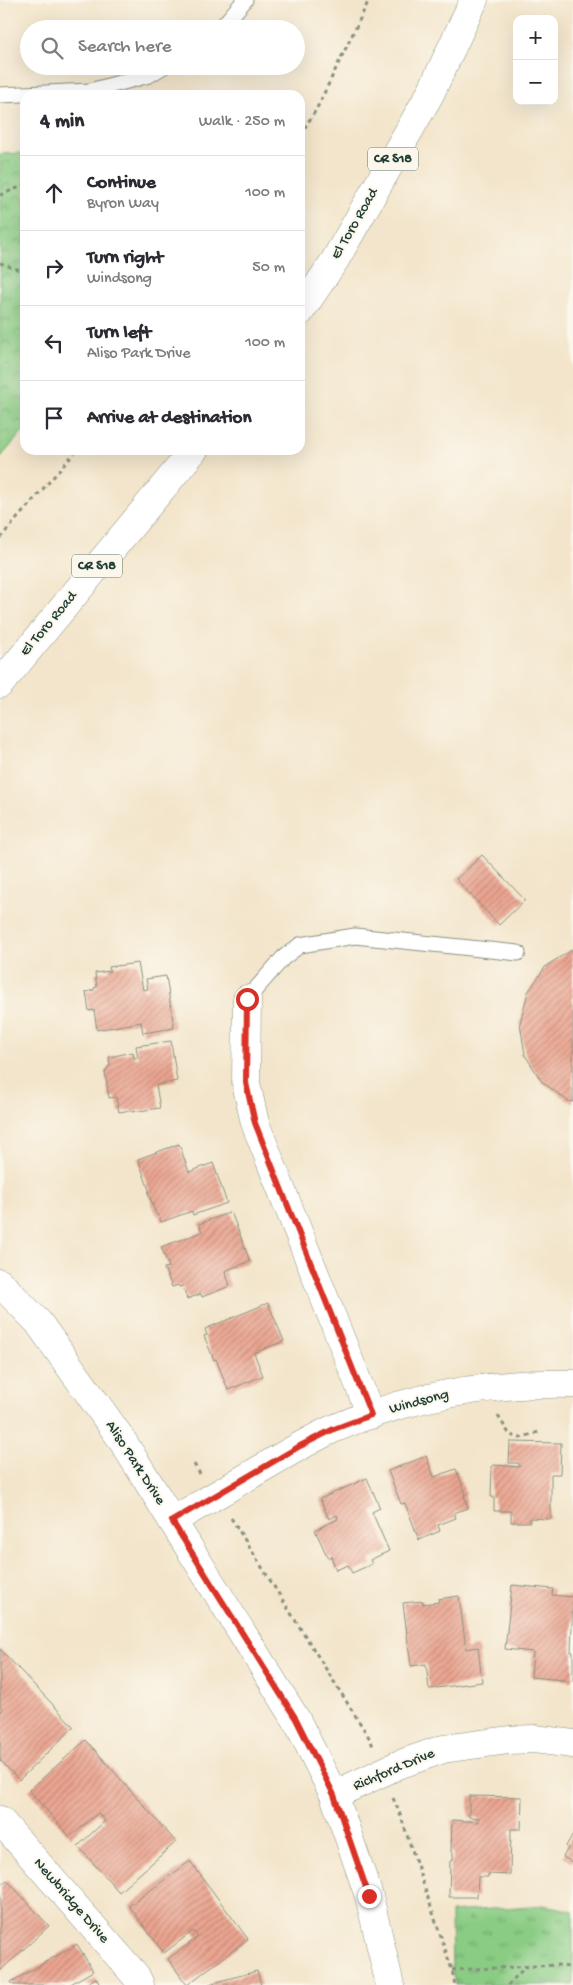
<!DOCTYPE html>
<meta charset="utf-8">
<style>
:root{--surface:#fff;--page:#f7f7f7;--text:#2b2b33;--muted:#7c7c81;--line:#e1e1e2}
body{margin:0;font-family:"Gochi Hand",sans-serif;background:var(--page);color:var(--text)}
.controls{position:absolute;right:15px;top:15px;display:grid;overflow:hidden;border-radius:10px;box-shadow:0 5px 20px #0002}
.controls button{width:45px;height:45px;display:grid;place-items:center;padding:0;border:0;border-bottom:1px solid var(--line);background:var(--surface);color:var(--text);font:25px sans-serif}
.stop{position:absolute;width:15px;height:15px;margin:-11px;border:4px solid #d93025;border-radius:50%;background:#fff}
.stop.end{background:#d93025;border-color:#fff;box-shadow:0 1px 5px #0008}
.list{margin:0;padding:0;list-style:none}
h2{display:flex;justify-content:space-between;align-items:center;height:65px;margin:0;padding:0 20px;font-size:21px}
h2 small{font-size:16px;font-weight:400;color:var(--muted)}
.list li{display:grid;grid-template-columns:32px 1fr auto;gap:15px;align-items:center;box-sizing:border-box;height:75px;padding:0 20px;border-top:1px solid var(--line)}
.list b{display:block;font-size:19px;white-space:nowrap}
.list p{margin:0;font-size:16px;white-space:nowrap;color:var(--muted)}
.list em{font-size:16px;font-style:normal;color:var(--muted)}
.icon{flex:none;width:28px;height:28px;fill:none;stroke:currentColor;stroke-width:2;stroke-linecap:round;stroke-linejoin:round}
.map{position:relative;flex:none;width:573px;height:1985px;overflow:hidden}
.search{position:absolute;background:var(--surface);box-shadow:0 5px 20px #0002;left:20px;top:20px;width:285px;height:55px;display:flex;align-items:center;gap:12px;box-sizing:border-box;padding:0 18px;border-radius:28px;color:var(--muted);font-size:19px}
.panel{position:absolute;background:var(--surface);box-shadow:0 5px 20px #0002;left:20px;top:90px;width:285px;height:365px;border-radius:15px}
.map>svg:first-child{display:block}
.grass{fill:url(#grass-tufts);stroke:#54845c}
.park{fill:url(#park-crowns);stroke:#54845c}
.building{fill:url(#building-hatch)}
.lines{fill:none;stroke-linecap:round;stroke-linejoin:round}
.lane-casing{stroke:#899180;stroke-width:17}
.street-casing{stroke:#899180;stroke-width:29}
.primary-casing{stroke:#899180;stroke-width:29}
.path{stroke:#899180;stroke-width:3;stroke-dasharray:4 4;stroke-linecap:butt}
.lane{stroke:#fff;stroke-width:15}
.street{stroke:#fff;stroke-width:28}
.primary{stroke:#fff;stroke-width:28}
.route{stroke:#d93025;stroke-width:6}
.labels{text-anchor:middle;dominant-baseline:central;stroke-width:4;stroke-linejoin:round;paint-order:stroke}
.shield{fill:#fbf7ec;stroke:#61756b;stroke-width:1}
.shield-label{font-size:14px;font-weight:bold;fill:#1f3d34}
.street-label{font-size:15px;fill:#1f3d34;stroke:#fbf7ec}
</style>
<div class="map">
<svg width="573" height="1985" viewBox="0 0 573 1985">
<defs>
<pattern id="grass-tufts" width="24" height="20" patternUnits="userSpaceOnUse" patternTransform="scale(1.25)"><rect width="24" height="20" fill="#8acc84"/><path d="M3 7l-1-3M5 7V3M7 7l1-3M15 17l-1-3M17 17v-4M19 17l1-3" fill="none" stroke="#70a76d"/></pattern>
<pattern id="park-crowns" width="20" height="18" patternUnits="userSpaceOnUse" patternTransform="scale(1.25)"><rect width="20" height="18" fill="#8acc84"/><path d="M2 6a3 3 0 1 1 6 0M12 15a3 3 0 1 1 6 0" fill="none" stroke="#70a76d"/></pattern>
<pattern id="building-hatch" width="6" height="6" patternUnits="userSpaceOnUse" patternTransform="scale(1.25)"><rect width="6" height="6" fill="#eba490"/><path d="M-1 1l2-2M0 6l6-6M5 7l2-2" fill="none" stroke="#be8776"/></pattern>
</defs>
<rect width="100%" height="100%" fill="#fbf7ec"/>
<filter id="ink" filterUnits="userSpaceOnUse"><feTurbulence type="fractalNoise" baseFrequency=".02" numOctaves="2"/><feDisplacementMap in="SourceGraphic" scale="10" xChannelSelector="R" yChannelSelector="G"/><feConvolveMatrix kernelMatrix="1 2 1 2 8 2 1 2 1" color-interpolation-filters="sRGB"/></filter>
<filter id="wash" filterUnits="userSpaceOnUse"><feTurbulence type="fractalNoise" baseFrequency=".0096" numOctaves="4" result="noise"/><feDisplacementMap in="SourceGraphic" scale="20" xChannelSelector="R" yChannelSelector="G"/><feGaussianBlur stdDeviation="1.12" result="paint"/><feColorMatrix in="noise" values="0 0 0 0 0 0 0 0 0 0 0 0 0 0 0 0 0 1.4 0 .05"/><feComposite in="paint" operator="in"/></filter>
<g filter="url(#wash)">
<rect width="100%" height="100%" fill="#f3e5cb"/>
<path class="grass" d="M544,1905l29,6v74h-118l-3,-15 -1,-58z"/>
<path class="park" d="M25,153v276l-25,29v-304z"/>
<g id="blocks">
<path class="building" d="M482,855l43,45 -26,25 -43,-46z
M573,949v153l-5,-1 -26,-19 -17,-27 -5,-32 8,-31 18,-26z
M138,963l5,27 5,-1 -2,-10 20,-3 8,52 -31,5 -2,-11 -44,8 -3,-20 -5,1 -3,-19 8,-2v-2l3,-1 -2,-14 15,-2 -1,-4z
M171,1041l6,40 -21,4 4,23 -28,4 -1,-2 -12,2 -3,-15 -7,1 -4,-26 5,-7 -1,-8 24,-5 1,6h4l-2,-12z
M179,1144l10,28 24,-9 14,40 -34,12 -1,-4 -31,11 -2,-6 -3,-2 -8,-21 1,-3 -11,-31z
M231,1212l19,49 -25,10 5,15 -28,11 -1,-3 -14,5 -4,-13 -4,1 -1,-2 -6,2 -8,-19 5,-1 -8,-20 41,-15 -3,-8z
M268,1303l16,38 -30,12 9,23 -35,14 -12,-31 -2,1 -10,-24 3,-1 -2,-6z
M510,1442l51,1 -1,31h-9v45l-21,-1v4h-19v-11h-17v-14h-3l1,-30 2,-2 25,2v-4h-10z
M426,1456l8,21 22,-8 10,25 -2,1 4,13 -14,5 2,5 -18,7 2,6 -21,9 -14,-37 -4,1 -13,-33z
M367,1478l13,30 -8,4 17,39 -19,9 2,4 -20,9 -4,-8 -12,5 -5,-14 -3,2 -13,-28 23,-11 -1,-4 -8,4 -9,-20z
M512,1585l41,4 -1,6 21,2 -2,55h2v29l-42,-4 2,-25 -28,-3z
M459,1596l7,53 12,-2 4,35 -53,7 -3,-25 -15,2 -8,-63 20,-2v3l16,-2 -1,-3z
M0,1649l74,78 -55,53 -19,-20v-48l3,-3 -3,-3z
M86,1740l90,102 -57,50 -41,-46 27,-25 -7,-8 -28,24 -41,-47z
M469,1796l53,1 -1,32h-10l-1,46 -22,-1v3h-10l-1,20h-28l1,-36 3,-1v-8h-2l1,-32 27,2v-4l-10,-1z
M573,1834v29l-10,-6 5,-9 -2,-2z
M190,1861l58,78 -61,46 -19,-26 30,-22 -2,-3 -3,-3 -29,22 -35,-47z
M7,1880l42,46 -49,45v-85z
M77,1944l16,27 -24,14h-56l-2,-3z
M257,1971l4,14h-51l-1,-1z
M96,1978l4,7h-16z"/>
</g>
</g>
<g filter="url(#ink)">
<use href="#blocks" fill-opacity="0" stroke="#899180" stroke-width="1"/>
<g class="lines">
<g class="lane-casing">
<path id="lane" d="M220,29l25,-29
M0,95l90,-4 59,-16 15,-9
M247,999l36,-41 17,-13 55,-9 163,17"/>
</g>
<g class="street-casing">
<path id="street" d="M247,999l-1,84 9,40 116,292
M0,1283l38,39 82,115 176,282 38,76 35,101 21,89
M172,1521c31,-18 61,-36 92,-54 22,-13 45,-27 69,-38 76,-33 158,-47 240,-45
M334,1795l64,-30 45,-16 66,-9 25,-1 39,5
M0,1820l136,156 4,9"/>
</g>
<g class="primary-casing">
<path id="primary" d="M300,312l35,-52 95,-166 44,-94
M0,684l194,-234"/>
</g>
<path class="path" d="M300,135l16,-25 53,-110
M0,195l25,-10
M0,263l25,9
M0,538l77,-88
M498,1416l12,19 10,3 22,-7
M194,1464l6,10
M231,1518l139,221 3,7
M393,1798l7,16 52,156 3,15
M452,1970l106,-5 15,3
M508,1985l17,-18"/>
<use href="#lane" class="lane"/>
<use href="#street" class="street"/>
<use href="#primary" class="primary"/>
</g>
</g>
<g class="lines" filter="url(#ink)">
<path class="route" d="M247,999l-1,84 9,40 116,292 -37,14 -34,17 -128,75 124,198 38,76 35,101"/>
</g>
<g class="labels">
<g class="shield">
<rect x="368" y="147.5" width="50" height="23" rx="4"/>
<rect x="72" y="554.5" width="50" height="23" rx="4"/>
</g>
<g class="shield-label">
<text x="393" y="159">CR S18</text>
<text x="97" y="566">CR S18</text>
</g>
<g class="street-label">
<text transform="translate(355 224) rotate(-60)">El Toro Road</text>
<text transform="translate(49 624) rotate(-50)">El Toro Road</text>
<text transform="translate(419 1402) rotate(-15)">Windsong</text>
<text transform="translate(135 1463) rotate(57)">Aliso Park Drive</text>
<text transform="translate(394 1770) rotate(-23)">Richford Drive</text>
<text transform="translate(71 1901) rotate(49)">Newbridge Drive</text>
</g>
</g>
</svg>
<div class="controls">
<button>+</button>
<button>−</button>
</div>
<div class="stop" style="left:247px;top:999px"></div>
<div class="stop end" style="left:369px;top:1896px"></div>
<div class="search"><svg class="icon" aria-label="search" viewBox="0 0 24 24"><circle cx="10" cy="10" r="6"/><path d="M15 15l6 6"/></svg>Search here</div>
<section class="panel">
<h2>4 min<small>Walk · 250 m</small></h2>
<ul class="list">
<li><svg class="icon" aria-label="ahead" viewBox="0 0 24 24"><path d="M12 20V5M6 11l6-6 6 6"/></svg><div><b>Continue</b><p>Byron Way</p></div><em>100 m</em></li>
<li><svg class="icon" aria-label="right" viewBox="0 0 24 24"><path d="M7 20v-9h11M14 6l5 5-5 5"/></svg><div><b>Turn right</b><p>Windsong</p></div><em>50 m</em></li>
<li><svg class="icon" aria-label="left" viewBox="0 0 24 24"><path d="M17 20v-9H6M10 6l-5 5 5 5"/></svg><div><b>Turn left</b><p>Aliso Park Drive</p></div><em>100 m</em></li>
<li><svg class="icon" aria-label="arrive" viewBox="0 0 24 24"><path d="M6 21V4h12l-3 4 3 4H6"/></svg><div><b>Arrive at destination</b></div></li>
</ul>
</section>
</div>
